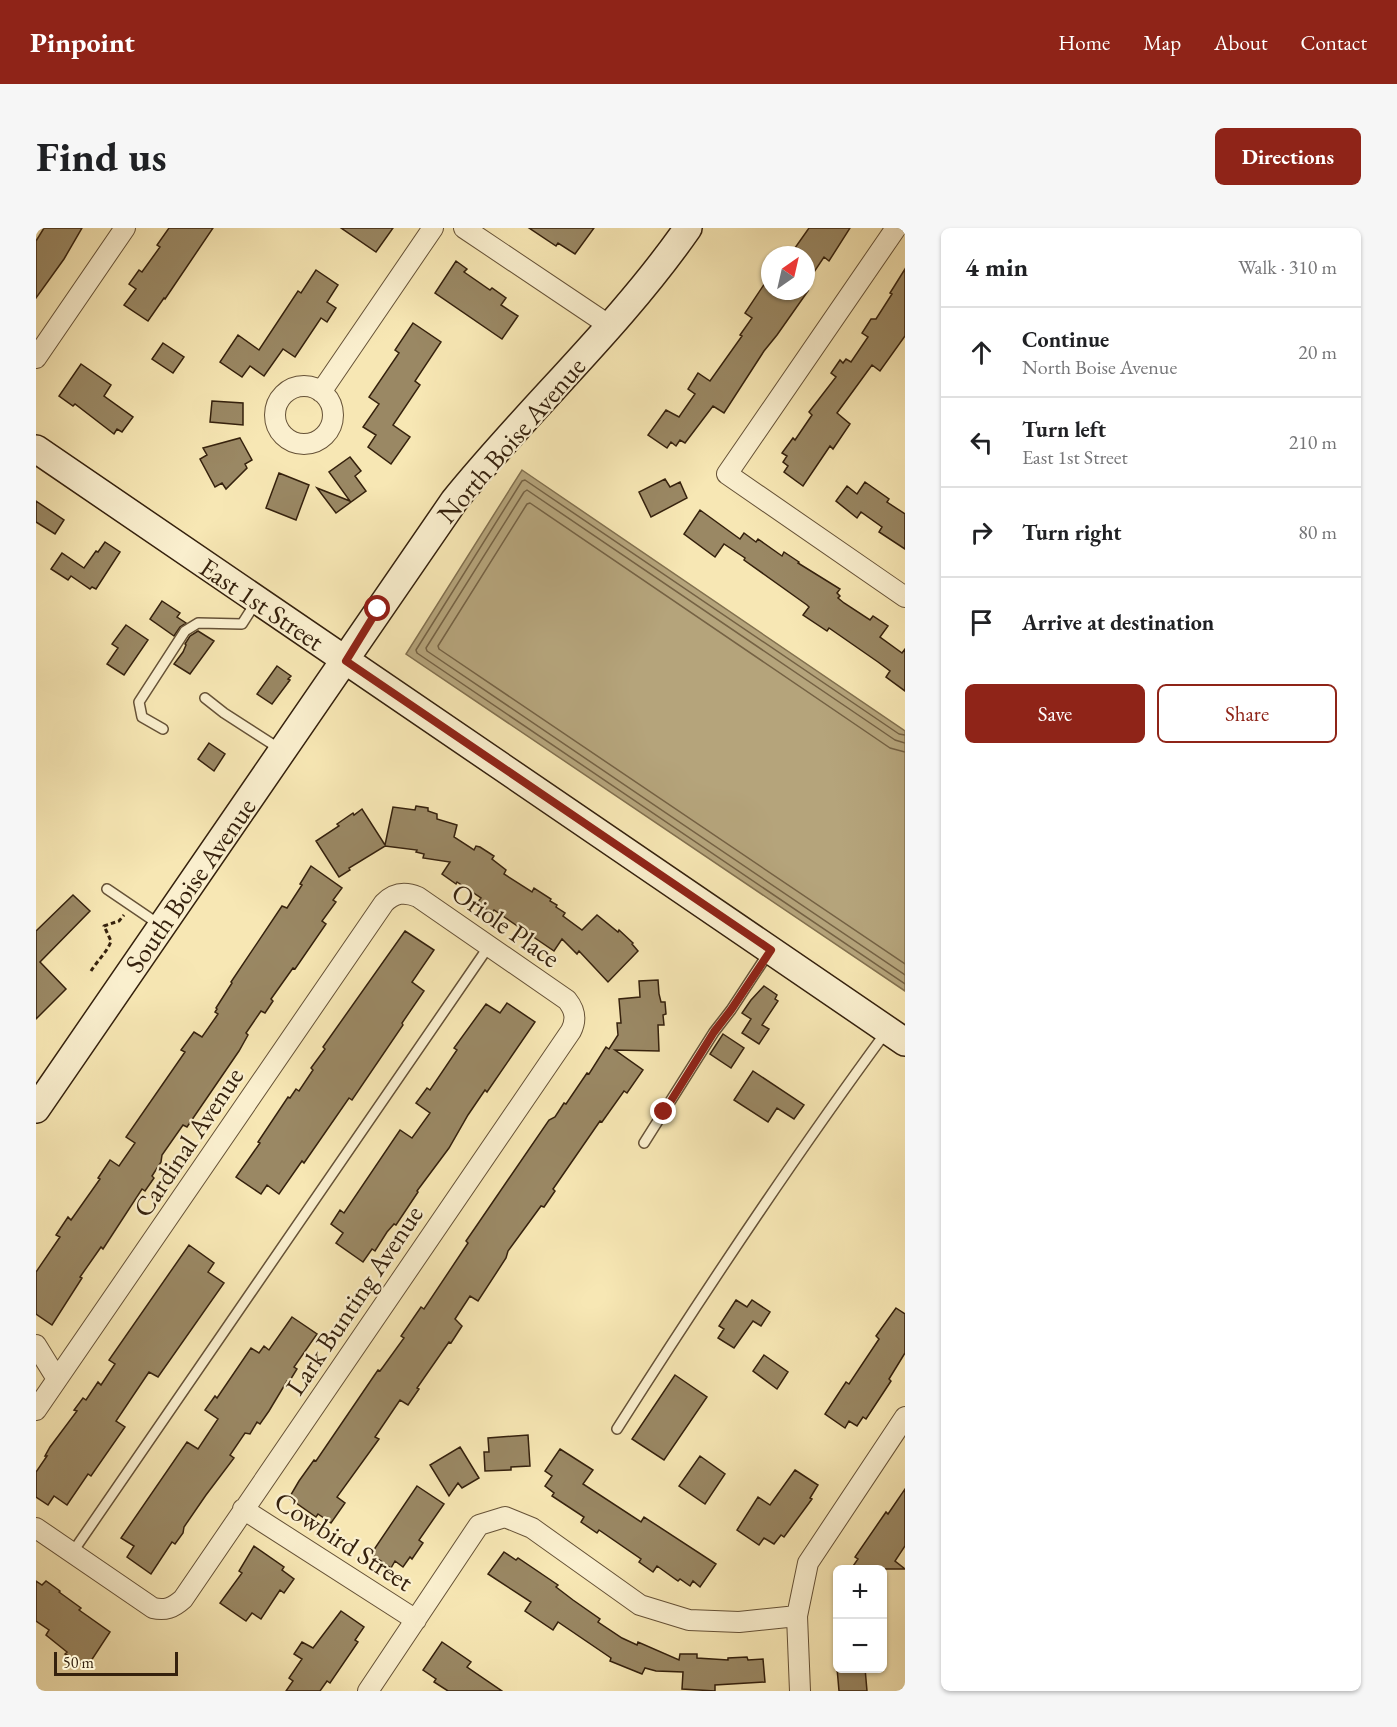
<!DOCTYPE html>
<meta charset="utf-8">
<style>
:root{--surface:#fff;--page:#f6f6f6;--text:#202124;--muted:#757577;--line:#e0e0e0;--accent:#8f2418}
body{margin:0;font-family:"EB Garamond",serif;background:var(--page);color:var(--text)}
.controls{position:absolute;right:18px;bottom:18px;display:grid;overflow:hidden;border-radius:9px;box-shadow:0 2px 4px #0004}
.controls button{width:54px;height:54px;display:grid;place-items:center;padding:0;border:0;border-bottom:2px solid var(--line);background:var(--surface);color:var(--text);font:30px sans-serif}
.compass{position:absolute;left:725px;top:18px;width:54px;height:54px;border-radius:50%;background:var(--surface);box-shadow:0 2px 4px #0004;rotate:34deg}
.scale{position:absolute;left:18px;bottom:15px;width:124px;box-sizing:border-box;padding-left:6px;border:3px solid #35210d;border-top:0;font-size:16px;line-height:21px;white-space:nowrap;color:#35210d;-webkit-text-stroke:4px #faefce;paint-order:stroke}
.stop{position:absolute;width:18px;height:18px;margin:-14px;border:4px solid #8f2418;border-radius:50%;background:#fff}
.stop.end{background:#8f2418;border-color:#fff;box-shadow:0 2px 6px #0008}
.list{margin:0;padding:0;list-style:none}
h2{display:flex;justify-content:space-between;align-items:center;height:78px;margin:0;padding:0 24px;font-size:26px}
h2 small{font-size:20px;font-weight:400;color:var(--muted)}
.list li{display:grid;grid-template-columns:39px 1fr auto;gap:18px;align-items:center;box-sizing:border-box;height:90px;padding:0 24px;border-top:2px solid var(--line)}
.list b{display:block;font-size:22px;white-space:nowrap}
.list p{margin:0;font-size:20px;white-space:nowrap;color:var(--muted)}
.list em{font-size:20px;font-style:normal;color:var(--muted)}
.actions{display:flex;gap:12px;padding:18px 24px}
.actions a{flex:1;padding:14px 0;border:2px solid var(--accent);border-radius:9px;text-align:center;font-size:21px;color:var(--accent)}
.actions .main{background:var(--accent);color:#fff}
.icon{flex:none;width:33px;height:33px;fill:none;stroke:currentColor;stroke-width:2;stroke-linecap:round;stroke-linejoin:round}
.map{position:relative;flex:none;width:869px;height:1463px;overflow:hidden;border-radius:9px}
header{display:flex;align-items:center;gap:36px;box-sizing:border-box;height:84px;padding:0 30px;background:var(--accent);color:#fff}
header strong{font-size:28px}
nav{display:flex;gap:33px;margin-inline-start:auto;font-size:21px}
.intro{display:flex;align-items:center;justify-content:space-between;box-sizing:border-box;height:144px;padding:0 36px}
h1{margin:0;font-size:42px}
.button{padding:15px 27px;border-radius:9px;background:var(--accent);color:#fff;font-size:21px;font-weight:700}
main{display:flex;gap:36px;padding:0 36px}
aside{flex:1;background:var(--surface);border-radius:9px;box-shadow:0 2px 4px #0004}
.map>svg:first-child{display:block}
.water{fill:#b5a47b;stroke:#82704f;stroke-width:1.5}
.lines{fill:none;stroke-linecap:round;stroke-linejoin:round}
.shore{stroke:#756244;stroke-width:1.5}
.building{fill:#9a8864;stroke:#35210d;stroke-width:1.5}
.lane-casing{stroke:#665237;stroke-width:12}
.street-casing{stroke:#665237;stroke-width:22}
.secondary-casing{stroke:#35210d;stroke-width:30}
.path{stroke:#35210d;stroke-width:3;stroke-dasharray:4.5 3;stroke-linecap:butt}
.lane{stroke:#faefce;stroke-width:9}
.street{stroke:#faefce;stroke-width:20}
.secondary{stroke:#faefce;stroke-width:27}
.route{stroke:#8f2418;stroke-width:8}
.labels{text-anchor:middle;dominant-baseline:central;stroke-width:4.5;stroke-linejoin:round;paint-order:stroke}
.street-label{font-size:27px;fill:#35210d;stroke:#faefce}
</style>
<header>
<strong>Pinpoint</strong>
<nav><a>Home</a><a>Map</a><a>About</a><a>Contact</a></nav>
</header>
<div class="intro"><h1>Find us</h1><a class="button">Directions</a></div>
<main>
<div class="map">
<svg width="869" height="1463" viewBox="0 0 869 1463">
<rect width="100%" height="100%" fill="#f7e7b4"/>
<filter id="stains"><feTurbulence type="fractalNoise" baseFrequency=".00333" numOctaves="4"/><feColorMatrix values="0 0 0 0 .2 0 0 0 0 .09 0 0 0 0 .02 0 0 0 .5 -.17"/></filter>
<radialGradient id="worn" r=".72"><stop offset=".6" stop-color="#630" stop-opacity="0"/><stop offset="1" stop-color="#630" stop-opacity=".3"/></radialGradient>
<path class="water" d="M486,242l383,261v260l-499,-337z"/>
<g class="lines">
<path class="shore" d="M869,507l-6,-1 -374,-254 -3,1 -106,169 1,3 488,331
M869,515l-10,-3 -368,-250 -3,2 -98,156 1,3 478,324
M869,524l-15,-4 -360,-245 -3,1 -89,142 1,3 466,315"/>
</g>
<path class="building" d="M8,0h38l-18,31 -28,39v-57z
M133,0h44l-48,71 -1,-1 -16,23 -24,-16 12,-16 -7,-5 10,-14 3,2 18,-25 -3,-2z
M305,0h52l-17,24z
M493,0h65l-19,26 -17,-11 -2,3z
M773,0h41l-21,33 -5,-4 -18,27v-29h-16z
M420,33l11,8 -3,3 26,18 2,-2 14,10 -5,7 17,11 -16,23 -67,-46z
M869,41v67l-25,35 -8,-6 -35,48 13,11 -17,25 -3,-3 -27,40 -19,-14 4,-6 -5,-4 4,-6 -5,-3 11,-15 2,2 17,-25 -3,-3 27,-35 -5,-4 9,-13 3,3 3,-4 5,3 17,-25 -6,-4 9,-14h5l16,-25 -2,-1z
M280,42l22,15 -11,17 9,6 -9,14 -6,-4 -26,39 -12,-8 -19,27 -14,-10 -8,11 -22,-15 18,-27 21,15 39,-59 3,2z
M729,55l5,3v5h38l-31,44 -13,16 -40,62 -11,-7 -28,37 -5,-3 -4,6 -5,-4 -4,6 -19,-13 18,-25 13,7 16,-23 -7,-5 10,-16 12,8 32,-45 -2,-1 12,-17 -7,-5z
M377,95l28,19 -26,39 5,4 -27,40 17,12 -19,27 -23,-17 8,-12 -13,-8 16,-23 -10,-7 30,-44 -4,-3z
M127,115l21,14 -11,16 -21,-14z
M45,136l30,21 -7,11 29,21 -11,15 -5,-3 -3,5 -39,-30 -2,2 -14,-10z
M176,173l31,2v22l-33,-3z
M204,210l12,22 -7,4 2,4 -21,21 -4,-6 -7,4 -15,-28 7,-4 -4,-7z
M314,229l11,14 -6,5 11,15 -30,22 -19,-25 33,13 -21,-29z
M243,245l30,12 -13,35 -30,-12z
M629,251l5,8 10,-5 7,16 -36,19 -12,-25z
M829,254l24,17 -2,3 18,12v35l-26,-17 3,-5 -21,-15 -4,6 -21,-17 11,-15 10,8z
M0,273l28,19 -9,14 -19,-12z
M664,282l40,29 4,-6 12,9 2,-3 24,17 2,-4 15,10 -1,1 42,26 -3,4 3,3 -2,2 6,5 26,17 3,-4 15,10 -8,11 22,16 3,-4v42l-19,-14 4,-6 -12,-9 -49,-34 -2,3 -24,-16 6,-8 -2,-2 -63,-45 1,-2 -21,-14 -9,13 -31,-23z
M69,314l15,10 -24,37 -4,-2 -2,2 -19,-13 -3,4 -17,-11 11,-16 22,15 12,-17 2,1z
M126,373l18,12 -3,4 9,6 -6,4 -6,9 -24,-17z
M90,397l22,15 -24,35 -17,-11 11,-16 -6,-4z
M162,403l16,10 -24,33 -16,-10 9,-12 3,-7 -1,-1 5,-8z
M241,438l14,10 -3,3 2,1 -18,24 -15,-10z
M173,515l16,11 -11,17 -16,-12z
M380,578l12,2v3l9,3v5l20,6 -3,12 20,13 2,-4 4,1 14,9 -2,3 14,11 -2,4 28,18 2,-4 17,11 -1,2 7,4 -1,2 9,6 -2,3 19,14 15,-15 21,17 1,-2 14,13 -1,1 6,7 -30,31 -29,-31 -2,3 -15,-15 -8,12 -60,-41 -2,3 -15,-10 4,-5 -24,-16 -1,2 -14,-10 8,-12 -27,-4 1,-4 -8,-2 1,-2 -32,-4 -36,22 1,2 -11,7 -23,-36 23,-15 -2,-2 16,-11 1,2 8,-6 23,36 8,-38 22,3z
M275,638l31,22 -9,12 3,2 -14,19 4,3 -31,45 -2,-1 -22,31 2,2 -8,12 -4,-2 -15,22 2,2 -9,16 -52,76 -4,-2 -21,30 -1,7 -9,14 2,2 -9,13 -3,-2 -39,60 -2,-2 -21,30 2,1 -30,47 -16,-11v-42l24,-35 -4,-2 12,-18 3,3 29,-41 -2,-1 12,-18 9,6 16,-23 -9,-6 59,-85 -4,-2 13,-18 8,5 16,-23 -3,-2 2,-3 -1,-1 16,-25 -1,-1 51,-76 5,2 15,-23 -2,-1z
M37,667l17,16 -50,51 26,27 -30,30v-88z
M369,703l29,19 -22,32 12,9 -22,32 1,2 -51,75 -3,-2 -45,65 -2,-2 -23,33 -12,-9 -6,9 -25,-17 24,-34 -2,-1 30,-45 2,1 6,-9 3,2 14,-21 -2,-2 14,-19 -2,-2z
M622,752l1,14 2,8h4l1,12 -3,1 1,10h-6l1,26 -44,-1 28,20 -16,23 -3,-2 -22,31 -2,-1 -47,68 2,2 -11,16 -3,-1 -33,45 -2,7 -28,43 -8,-5 -15,23 7,7 -11,17 -2,-1 -32,46 2,1 -11,16 -8,-5 -25,37 4,2 -42,58 8,6 -14,20 -13,-9 -2,3 -27,-19 10,-17 15,-21 2,1 62,-91 2,1 3,-4 21,-29 -3,-2 20,-29 3,2 44,-66 -2,-2 9,-13 74,-108 6,-3 9,-14 2,1 21,-31 2,1 17,-27 3,2 9,-14 -1,-12h4l-2,-24 21,-2 -1,-16z
M728,758l13,9 -2,4 3,2 -16,24 7,4 -10,15 -17,-11 9,-14 -9,-6 9,-13z
M471,775l28,19 -48,70 -2,-2 -17,25 -19,33 -32,43 1,1 -22,33 -2,-1 -7,8 -12,19 -3,-2 -9,13 -27,-19 7,-10 -12,-9 9,-14 4,3 56,-83 12,8 18,-25 -14,-10 11,-15 3,2 27,-40 -3,-2 32,-44 14,9z
M687,806l21,14 -13,20 -21,-14z
M717,843l51,34 -10,14 -17,-11 -9,14 -34,-22z
M153,1017l25,18 -6,9 16,11 -66,94 -9,-5 -33,49 9,6 -34,49 -3,-2 -21,31 -13,-9 -6,9 -12,-8v-25l11,-16h-2l5,-9 27,-36 -3,-1 9,-12 3,2 12,-18 3,3 14,-21 -6,-4z
M700,1072l11,7 5,-7 18,12 -9,14 -8,-5 -19,27 -16,-10 6,-9 -5,-3z
M860,1080l9,6v39l-16,26 2,2 -25,38 -3,-2 -6,9 -8,-5 -4,7 -20,-14 21,-32 3,2 30,-45 -3,-3z
M256,1089l25,17 -23,33 3,2 -8,13 -2,-1 -18,30 -9,13 -3,-2 -7,12 -5,-1 -15,22 4,3 -28,37 -22,32 -1,6 -8,11 -3,-2 -21,32 -24,-17 7,-11 -13,-8 66,-96 11,7 20,-30 -13,-9 10,-14 2,2 34,-50 8,5 5,-7 5,4z
M728,1127l24,17 -11,17 -24,-18z
M639,1147l32,22 -43,63 -32,-21z
M492,1207l2,31 -19,1v3l-26,1 -1,-19h5l-1,-14z
M424,1219l19,31 -17,10 -4,-5 -9,13 -19,-31z
M524,1221l33,21 -10,14 58,38 3,-5 72,47 -16,23 -7,-6 -3,5 -10,-7 -2,2 -21,-15 -4,6 -14,-10 2,-3 -42,-29 -2,3 -16,-11 3,-5 -32,-21 2,-3 -9,-7 7,-10 -7,-5z
M664,1228l25,18 -20,30 -26,-18z
M759,1242l23,15 -8,13 2,1 -28,38 -3,-2 -7,9 -10,-6 -5,7 -22,-15 21,-33 12,8z
M381,1258l27,18 -25,36 4,3 -11,16 -2,-2 -7,10 -8,-6 -4,7 -20,-14z
M869,1261v57l-10,15 10,8h-54l7,-10 -3,-2 31,-45 2,2z
M218,1318l30,21 -2,3 12,9 -10,14 -4,-3 -19,29 -9,-6 -6,8 -26,-18 22,-30 -3,-2z
M468,1324l12,8 2,-2 40,27 -2,2 17,13 27,19 -2,3 24,16 15,7 1,-3 41,18 1,-6h17v4l31,2v-2l19,-1 1,3 15,-1 2,23 -50,3v6l-33,-2 1,-17 -27,-1 -11,-3 -3,6 -32,-13 1,-3 -53,-36 -5,8 -28,-19 6,-9 -43,-28z
M0,1353l6,4 4,-4 14,10 -1,1 22,16 -2,2 31,22 -23,35 -22,-13 2,-2 -21,-17 3,-5 -13,-9z
M305,1383l23,16 -9,13 3,2 -28,41 -3,-2 -7,10h-34l7,-10 -4,-3 13,-19 -8,-5 8,-12 11,6z
M406,1414l29,20 -4,5 35,24h-54l-14,-9 2,-3 -13,-9z
M801,1440h28l2,23h-28z"/>
<g class="lines">
<g class="lane-casing">
<path id="lane" d="M169,470l19,15 56,36
M127,501l-21,-12 -3,-15 46,-71 13,-8 44,1 14,-22
M71,661l53,36
M608,915l70,-111 17,-22 38,-58
M581,1201c86,-135 174,-268 269,-397
M36,1325l417,-607"/>
</g>
<g class="street-casing">
<path id="street" d="M428,0l146,98
M860,0l-169,246 178,123
M0,130l89,-130
M239 187a29 29 0 1 1 58 0a29 29 0 1 1-58 0Z
M285,164l112,-164
M0,1117l21,34
M0,1182l348,-507c10,-10 20,-12 34,-6l149,103c8,10 10,19 4,31l-388,568c-10,9 -18,12 -30,9l-117,-80
M207,1281l173,111
M332,1463l111,-166 26,-8 27,11 108,77 49,15 50,2 58,-6
M764,1463l-3,-75 11,-53 97,-146"/>
</g>
<g class="secondary-casing">
<path id="secondary" d="M0,221l869,593
M0,881l418,-608c75,-93 165,-174 234,-273"/>
</g>
<path class="path" d="M55,743c6,-10 17,-20 20,-30l-7,-15 15,-5 5,-6"/>
<use href="#lane" class="lane"/>
<use href="#street" class="street"/>
<use href="#secondary" class="secondary"/>
</g>
<g class="lines">
<path class="route" d="M342,381l-32,52 425,289 -40,60 -17,22 -50,80"/>
</g>
<g class="labels">
<g class="street-label">
<text transform="translate(475 212) rotate(-49)">North Boise Avenue</text>
<text transform="translate(226 376) rotate(34)">East 1st Street</text>
<text transform="translate(154 657) rotate(-55)">South Boise Avenue</text>
<text transform="translate(470 697) rotate(35)">Oriole Place</text>
<text transform="translate(152 914) rotate(-56)">Cardinal Avenue</text>
<text transform="translate(318 1072) rotate(-56)">Lark Bunting Avenue</text>
<text transform="translate(308 1313) rotate(33)">Cowbird Street</text>
</g>
</g>
<rect width="100%" height="100%" filter="url(#stains)"/>
<rect width="100%" height="100%" fill="url(#worn)"/>
</svg>
<div class="controls">
<button>+</button>
<button>−</button>
</div>
<svg class="compass" viewBox="-18 -18 36 36"><path d="M0-13l5 13h-10z" fill="#e53935"/><path d="M0 13l5-13h-10z" fill="#757577"/></svg>
<div class="scale">50 m</div>
<div class="stop" style="left:342px;top:381px"></div>
<div class="stop end" style="left:628px;top:884px"></div>
</div>
<aside>
<h2>4 min<small>Walk · 310 m</small></h2>
<ul class="list">
<li><svg class="icon" aria-label="ahead" viewBox="0 0 24 24"><path d="M12 20V5M6 11l6-6 6 6"/></svg><div><b>Continue</b><p>North Boise Avenue</p></div><em>20 m</em></li>
<li><svg class="icon" aria-label="left" viewBox="0 0 24 24"><path d="M17 20v-9H6M10 6l-5 5 5 5"/></svg><div><b>Turn left</b><p>East 1st Street</p></div><em>210 m</em></li>
<li><svg class="icon" aria-label="right" viewBox="0 0 24 24"><path d="M7 20v-9h11M14 6l5 5-5 5"/></svg><div><b>Turn right</b></div><em>80 m</em></li>
<li><svg class="icon" aria-label="arrive" viewBox="0 0 24 24"><path d="M6 21V4h12l-3 4 3 4H6"/></svg><div><b>Arrive at destination</b></div></li>
</ul>
<div class="actions"><a class="main">Save</a><a>Share</a></div>
</aside>
</main>
